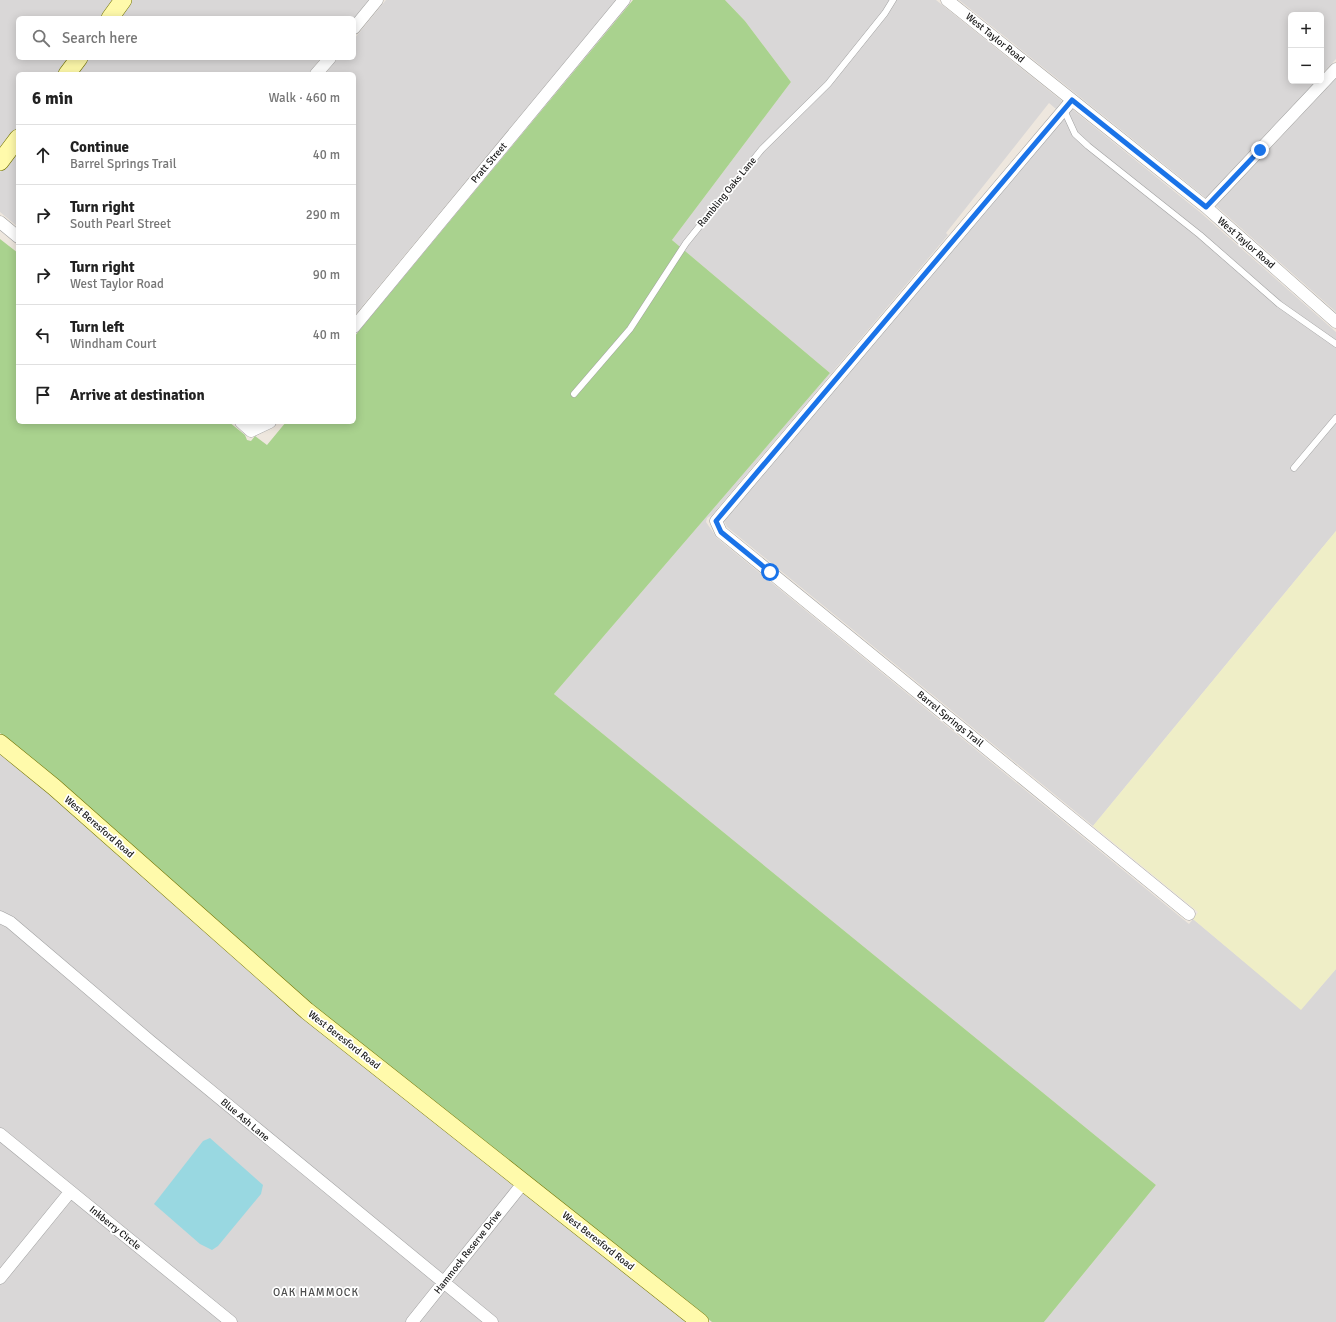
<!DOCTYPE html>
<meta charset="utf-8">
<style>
:root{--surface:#fff;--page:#f6f6f6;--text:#222;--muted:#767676;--line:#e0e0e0}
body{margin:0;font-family:Signika,sans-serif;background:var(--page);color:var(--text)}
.controls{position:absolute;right:12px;top:12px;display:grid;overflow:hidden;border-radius:6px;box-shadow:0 2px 10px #0003}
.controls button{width:36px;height:36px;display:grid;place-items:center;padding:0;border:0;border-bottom:1px solid var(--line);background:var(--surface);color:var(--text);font:20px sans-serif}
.stop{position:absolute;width:12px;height:12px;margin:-9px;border:3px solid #1a73e8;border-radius:50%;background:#fff}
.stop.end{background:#1a73e8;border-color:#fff;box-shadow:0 1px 4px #0008}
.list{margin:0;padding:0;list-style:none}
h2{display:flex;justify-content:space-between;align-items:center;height:52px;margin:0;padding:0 16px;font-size:17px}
h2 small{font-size:13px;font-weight:400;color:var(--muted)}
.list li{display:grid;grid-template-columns:26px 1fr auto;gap:12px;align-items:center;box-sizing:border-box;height:60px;padding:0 16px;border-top:1px solid var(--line)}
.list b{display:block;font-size:15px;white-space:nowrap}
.list p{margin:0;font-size:13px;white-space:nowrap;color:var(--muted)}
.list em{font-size:13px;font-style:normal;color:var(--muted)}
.icon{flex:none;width:22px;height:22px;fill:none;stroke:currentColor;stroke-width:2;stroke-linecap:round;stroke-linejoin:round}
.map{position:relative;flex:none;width:1336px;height:1322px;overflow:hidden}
.search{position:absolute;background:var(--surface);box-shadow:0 2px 10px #0003;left:16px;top:16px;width:340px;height:44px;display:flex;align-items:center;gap:10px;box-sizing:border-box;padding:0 14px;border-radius:6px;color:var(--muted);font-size:15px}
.panel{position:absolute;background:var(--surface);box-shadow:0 2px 10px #0003;left:16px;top:72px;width:340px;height:352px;border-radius:6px}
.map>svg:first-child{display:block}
.residential{fill:#d9d7d7}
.farmland{fill:#efeec7}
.forest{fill:#a9d28e}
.water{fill:#99d8e1}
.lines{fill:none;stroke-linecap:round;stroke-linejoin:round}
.lane-casing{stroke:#a1a1a1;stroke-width:7}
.street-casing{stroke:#a1a1a1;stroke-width:13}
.secondary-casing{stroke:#737300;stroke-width:18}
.lane{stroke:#fff;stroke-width:6}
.street{stroke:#fff;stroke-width:12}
.secondary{stroke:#fffaab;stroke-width:17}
.route{stroke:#1a73e8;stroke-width:5}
.labels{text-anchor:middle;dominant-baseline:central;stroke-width:3.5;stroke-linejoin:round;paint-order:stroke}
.street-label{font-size:10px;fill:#1a1a1a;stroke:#fff}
.neighbourhood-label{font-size:11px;letter-spacing:1px;fill:#4d4d4d;stroke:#fff}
</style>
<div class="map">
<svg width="1336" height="1322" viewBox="0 0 1336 1322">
<rect width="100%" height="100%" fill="#eee7de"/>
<path class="residential" d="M0,0h115l-14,18h-83v40h53l-12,16h-41v53l-18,24z
M132,0h237l-15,18h-236z
M386,0h230l-262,316v-242h-29l13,-16h16v-19z
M725,0h211l126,101 -6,8 -7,-6 -103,130 2,2 -236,280 -5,3 -1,4 11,16 472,386 4,-5 108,90 35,-40v353h-292l112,-137 -602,-491 276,-321 -158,-133 119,-158 -46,-61z
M959,0h377v59l-15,16v-60h-30v66h25l-110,117z
M87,58h234l-13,16h-233z
M1336,78v234l-120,-106z
M1072,109l129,104 135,119v199l-243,295 -366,-299 -3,-6z
M18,149v78l-18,-15v-40z
M0,752l689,570h-689z"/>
<path class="farmland" d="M1336,531v438l-35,41 -108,-91 5,-7 -105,-86z"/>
<path class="forest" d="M633,0h92l20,21 46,61 -119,158 158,133 -276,321 602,491 -112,137h-332l-400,-317 -253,-224 -59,-48v-494l18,14v169h211l16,13 2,5 4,1 4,-5 12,9 19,-23h68v-85z"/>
<path class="water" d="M210,1138l53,47 -2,9 -43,52 -6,4 -12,-6 -46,-40 49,-63z"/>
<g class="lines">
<g class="lane-casing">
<path id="lane" d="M1064,110l11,24 13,12 112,89 79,69 57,40
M574,394l56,-65 56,-86 76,-94 66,-65 57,-71 8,-13
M1294,468l42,-50"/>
</g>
<g class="street-casing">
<path id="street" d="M947,0l259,207 130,115
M354,28l23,-28
M316,74l14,-16
M1072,100l-356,421 5,11 468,382
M1206,207l130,-138
M0,222l18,15
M354,327l270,-327
M241,422l10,9 19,-9
M0,917l10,5 140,119 342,281
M0,1134l231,188
M0,1278l70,-86
M412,1322l112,-140"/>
</g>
<g class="secondary-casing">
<path id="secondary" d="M110,18l13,-18
M67,74l12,-16
M0,162l18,-24
M0,743l54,44 253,224 393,311"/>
</g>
<use href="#lane" class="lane"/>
<use href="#street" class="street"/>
<use href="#secondary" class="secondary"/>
</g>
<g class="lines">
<path class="route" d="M770,572l-49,-40 -5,-11 356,-421 134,107 54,-57"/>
</g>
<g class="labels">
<g class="street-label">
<text transform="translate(995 38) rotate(39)">West Taylor Road</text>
<text transform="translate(489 163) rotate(-50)">Pratt Street</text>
<text transform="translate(727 192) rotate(-51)">Rambling Oaks Lane</text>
<text transform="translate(1246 243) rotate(41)">West Taylor Road</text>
<text transform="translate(950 719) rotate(39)">Barrel Springs Trail</text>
<text transform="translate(99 827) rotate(41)">West Beresford Road</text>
<text transform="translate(344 1040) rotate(38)">West Beresford Road</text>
<text transform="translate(245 1120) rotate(40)">Blue Ash Lane</text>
<text transform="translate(115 1228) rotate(39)">Inkberry Circle</text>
<text transform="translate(598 1241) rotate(38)">West Beresford Road</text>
<text transform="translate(468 1252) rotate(-52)">Hammock Reserve Drive</text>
</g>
<g class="neighbourhood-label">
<text x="316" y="1292">OAK HAMMOCK</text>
</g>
</g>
</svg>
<div class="controls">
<button>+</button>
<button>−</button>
</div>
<div class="stop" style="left:770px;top:572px"></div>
<div class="stop end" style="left:1260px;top:150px"></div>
<div class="search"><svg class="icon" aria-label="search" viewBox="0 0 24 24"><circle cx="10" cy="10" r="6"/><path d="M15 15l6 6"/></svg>Search here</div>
<section class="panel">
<h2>6 min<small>Walk · 460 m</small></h2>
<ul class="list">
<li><svg class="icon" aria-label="ahead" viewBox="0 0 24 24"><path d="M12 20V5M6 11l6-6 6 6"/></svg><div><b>Continue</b><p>Barrel Springs Trail</p></div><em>40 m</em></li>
<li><svg class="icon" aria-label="right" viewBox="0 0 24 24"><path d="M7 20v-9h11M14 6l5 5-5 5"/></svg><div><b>Turn right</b><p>South Pearl Street</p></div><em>290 m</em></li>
<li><svg class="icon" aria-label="right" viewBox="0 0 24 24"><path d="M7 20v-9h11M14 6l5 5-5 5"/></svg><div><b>Turn right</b><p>West Taylor Road</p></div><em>90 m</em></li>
<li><svg class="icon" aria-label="left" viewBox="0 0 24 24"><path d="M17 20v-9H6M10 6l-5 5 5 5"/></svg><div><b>Turn left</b><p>Windham Court</p></div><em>40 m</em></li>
<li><svg class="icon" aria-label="arrive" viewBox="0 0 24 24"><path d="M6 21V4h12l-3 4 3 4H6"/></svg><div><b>Arrive at destination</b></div></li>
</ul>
</section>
</div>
